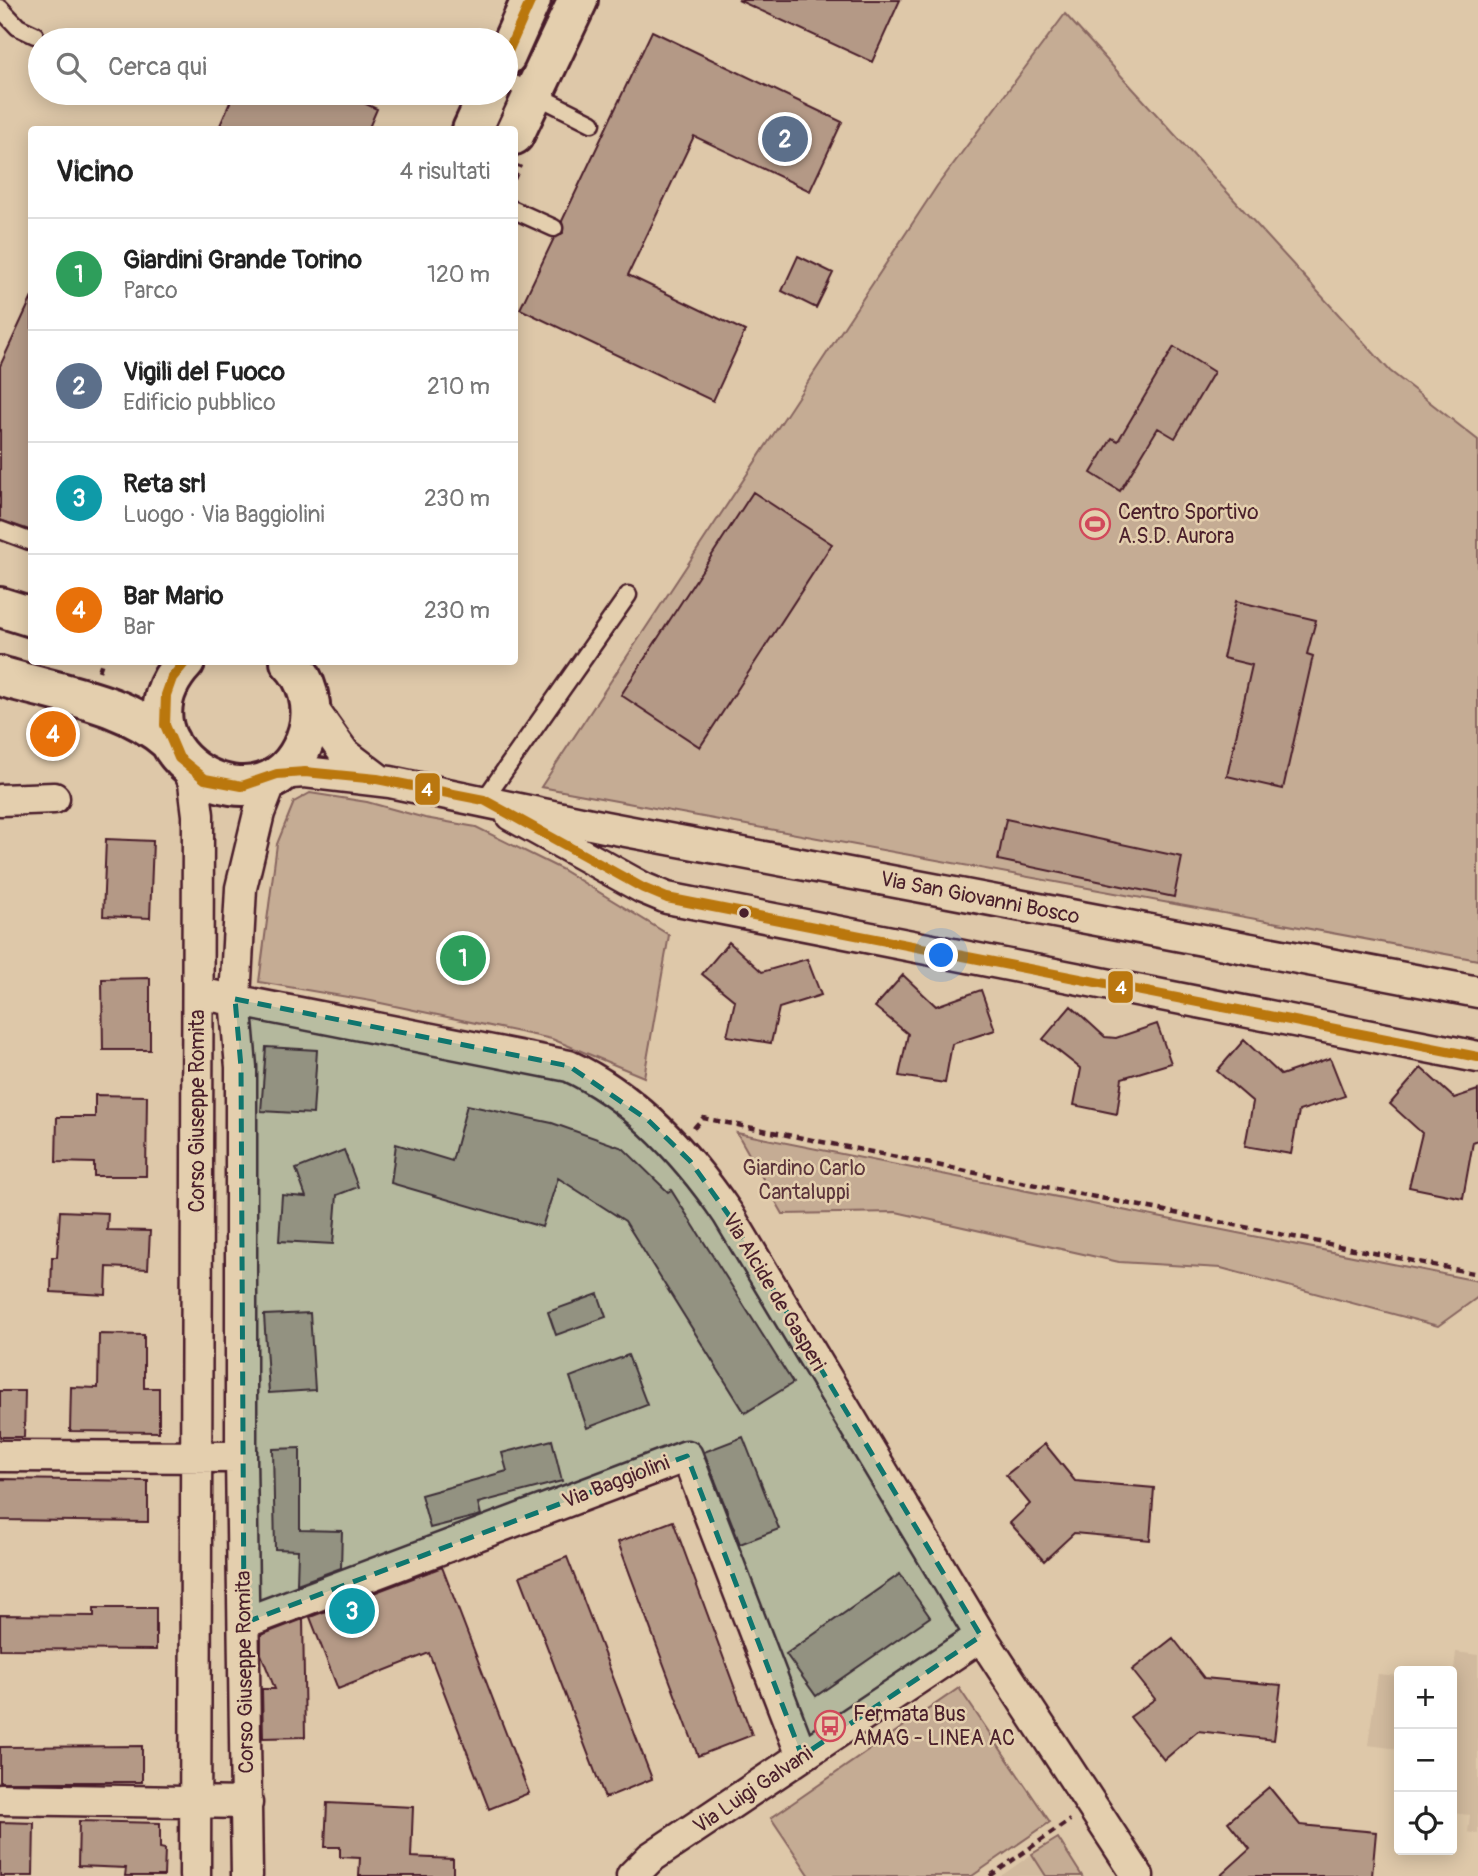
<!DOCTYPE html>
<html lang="it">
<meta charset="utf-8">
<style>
:root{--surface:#fff;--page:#f6f6f6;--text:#222;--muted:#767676;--line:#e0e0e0;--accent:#0f766e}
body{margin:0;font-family:Pangolin,sans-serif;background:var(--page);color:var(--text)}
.controls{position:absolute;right:21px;bottom:21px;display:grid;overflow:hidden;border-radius:7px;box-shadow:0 4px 18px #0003}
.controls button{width:63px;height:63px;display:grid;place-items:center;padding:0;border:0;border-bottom:2px solid var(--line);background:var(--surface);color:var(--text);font:35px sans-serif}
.you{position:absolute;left:942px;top:956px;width:24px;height:24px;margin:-18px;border:5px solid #fff;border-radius:50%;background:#1a73e8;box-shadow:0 0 0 10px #1a73e833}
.badge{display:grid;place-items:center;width:46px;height:46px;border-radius:50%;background:var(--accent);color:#fff;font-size:23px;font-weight:700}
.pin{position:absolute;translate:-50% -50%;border:4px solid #fff;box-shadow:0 2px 7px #0006}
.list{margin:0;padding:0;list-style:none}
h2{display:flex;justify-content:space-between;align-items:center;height:91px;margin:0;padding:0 28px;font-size:30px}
h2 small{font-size:23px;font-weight:400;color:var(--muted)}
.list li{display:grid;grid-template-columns:46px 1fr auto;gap:21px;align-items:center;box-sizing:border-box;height:112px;padding:0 28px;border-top:2px solid var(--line)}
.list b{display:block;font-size:26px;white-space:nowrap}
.list p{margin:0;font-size:23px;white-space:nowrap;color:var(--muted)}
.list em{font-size:23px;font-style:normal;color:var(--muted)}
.icon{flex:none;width:38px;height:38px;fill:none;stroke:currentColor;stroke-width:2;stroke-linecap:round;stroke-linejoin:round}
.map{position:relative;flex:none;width:1478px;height:1876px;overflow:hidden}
.search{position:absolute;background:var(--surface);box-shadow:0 4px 18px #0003;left:28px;top:28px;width:490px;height:77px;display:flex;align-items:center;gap:18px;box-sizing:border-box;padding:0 24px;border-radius:38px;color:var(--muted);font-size:26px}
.panel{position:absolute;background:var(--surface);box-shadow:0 4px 18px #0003;left:28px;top:126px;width:490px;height:539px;border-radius:7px}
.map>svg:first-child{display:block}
.built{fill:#d1ba9e}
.green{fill:#c5ac94;stroke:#886660;stroke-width:2}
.building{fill:#b49986;stroke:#4a1f2b;stroke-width:2}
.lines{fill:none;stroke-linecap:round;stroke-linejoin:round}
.lane-casing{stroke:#4a1f2b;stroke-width:21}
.street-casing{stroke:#4a1f2b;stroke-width:35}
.secondary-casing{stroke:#4a1f2b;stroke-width:44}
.path{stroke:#4a1f2b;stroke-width:4.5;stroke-dasharray:7 5;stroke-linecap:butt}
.lane{stroke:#e4cfae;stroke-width:16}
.street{stroke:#e4cfae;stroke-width:30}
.secondary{stroke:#e4cfae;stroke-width:38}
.bus-1-casing{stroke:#e4cfae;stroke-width:16}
.bus-1{stroke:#ba770f;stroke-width:10}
.marked{fill:#0f766e;fill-opacity:0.2;stroke:#0f766e;stroke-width:5;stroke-dasharray:14 9;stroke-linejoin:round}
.bus-dot{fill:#4a1f2b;stroke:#e4cfae;stroke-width:2.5}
.labels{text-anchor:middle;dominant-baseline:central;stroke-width:5;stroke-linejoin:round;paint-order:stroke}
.poi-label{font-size:21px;fill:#4a1f2b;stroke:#e4cfae;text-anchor:start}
.street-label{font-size:21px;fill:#4a1f2b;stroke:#e4cfae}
.park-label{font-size:21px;fill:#5c343b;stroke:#e4cfae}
.line-badge{stroke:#e4cfae;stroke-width:2.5}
.badge-label{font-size:19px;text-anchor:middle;font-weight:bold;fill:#fff}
</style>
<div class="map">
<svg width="1478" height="1876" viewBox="0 0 1478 1876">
<rect width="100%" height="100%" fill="#dec8a9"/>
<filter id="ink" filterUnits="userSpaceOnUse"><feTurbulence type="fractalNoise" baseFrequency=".0143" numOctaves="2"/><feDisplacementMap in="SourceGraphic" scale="14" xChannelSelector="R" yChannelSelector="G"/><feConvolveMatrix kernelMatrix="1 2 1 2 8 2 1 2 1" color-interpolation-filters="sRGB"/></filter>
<g filter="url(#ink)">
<path class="built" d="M1456,1652l22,3v179l-10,-2 2,-17 -18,-2v-125z
M1378,1674l21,2v73l-31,-4z
M1032,1854l14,22h-45z"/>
<path class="green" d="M1065,14l325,357 88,69v520l-937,-173 396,-601z
M310,793l57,9 58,16 51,9 85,42 108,66 -25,142 -92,-38 -181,-38 -112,-19 18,-138 17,-42z
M737,1133l741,148v16l-40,29 -217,-58 -102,-6 -223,-50 -113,2z
M959,1688l91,134 -78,54h-162l-39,-58z
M1058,1838l24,38h-36l-14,-22z"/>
<path class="building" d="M738,0h162l-28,62z
M652,31l190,91 -32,69 -116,-55 -66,139 117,56 -32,70 -193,-92 34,-71 9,-5 -1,-12z
M234,93h108l35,16 -9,21h-150z
M798,256l35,17 -17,35 -34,-17z
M32,297v234l-32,-11v-154z
M1174,347l40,25 -39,66 -17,-10 -38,63 -29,-18 21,-35 6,3z
M753,492l79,52 -132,203 -79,-52z
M1236,601l80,19 -9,34 6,2 -30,133 -56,-13 25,-111 -29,-7z
M1006,819l176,38 -8,40 -176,-37z
M106,839l47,2 -3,77 -47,-2z
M729,942l33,30 45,-13 14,36 -42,13 -8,35 -44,-7 8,-35 -33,-27z
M903,975l33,31 45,-16 14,40 -43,14 -7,39 -46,-7 9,-42 -33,-27z
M150,978v72h-47l-1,-71z
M1071,1006l34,31 11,1 41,-14 14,39 -49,15 -5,36 -43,-9 7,-36 -38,-30z
M1244,1040l37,35 49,-17 15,38 -46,15 -8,43 -46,-8 8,-44 -36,-31z
M266,1047l51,3 -4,64 -52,-3z
M1421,1068l33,30 24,-8v50l-5,2 -10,56 -54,-11 13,-54 -32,-29z
M95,1095l52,1 -1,80h-52v-13l-38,-1 1,-45h38z
M467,1105l85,18 71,25 45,44 3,-2 122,193 -48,30 -120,-192 -67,-43 -16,49 -151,-44 5,-39 56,17z
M344,1150l14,37 -21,8 -4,49 -54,-3 3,-46 24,2 -10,-28z
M60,1211l48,2 -1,17 43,1 -2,38 -41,-2 -1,28 -55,-3 1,-35h5z
M598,1294l8,23 -50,18 -8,-23z
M310,1313l5,77 -46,3 -5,-78z
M99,1334l45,1v53h15v44l-89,-1 1,-44 27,1z
M628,1355l19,50 -60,23 -17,-51z
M0,1391h25l-1,46h-24z
M743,1437l36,92 -39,15 -36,-92z
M552,1440l10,41 -84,22 3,12 -51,13 -9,-33 86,-24 -5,-18z
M1045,1444l30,37 79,7 -4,52 -76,-7 -30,28 -34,-38 20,-19 -24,-29z
M300,1448v82l42,1 -1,37 -44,16 1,-34 -23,-1 -2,-100z
M0,1479l148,2v41l-148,-2z
M673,1521l79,214 -54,21 -80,-214z
M567,1557l85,222 -47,19 -85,-222z
M442,1567l87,226 -40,16 -60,-156 -91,36 -28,-72z
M900,1574l30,43 -114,79 -30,-42z
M94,1608h62v42l-156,-1v-34l94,1z
M303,1619l2,118 -42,1 -1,-49h13l-14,-35v-19z
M1173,1638l31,40 77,7 -7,55 -76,-9 -34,29 -34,-43 25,-18 -23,-29z
M142,1746v36h-142v-35z
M1269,1787l31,38 76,7 -4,44h-152l30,-27 -22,-27z
M327,1803l86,4 -2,50 42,2v17h-94l1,-18 -20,-1v-10h-15z
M79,1821l81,2v25l5,1 -1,27h-39l1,-8 -48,-2z
M0,1822l34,1 -1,53h-33z"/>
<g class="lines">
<g class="lane-casing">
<path id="lane" d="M0,8l18,19 17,8
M506,80l86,43
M514,210l40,18
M0,530l32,12
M484,800l144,-205"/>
</g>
<g class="street-casing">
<path id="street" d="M310,705l34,48 33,25
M187,766l7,17 4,32 -3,1061
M277,774l28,-2 85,10 215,45 873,165
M0,800l54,-2
M511,815l132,73 24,10 811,159
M198,993l371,73c67,31 118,88 159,148l253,422 157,240
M0,1456l241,1
M244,1623l443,-167 115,300
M0,1799l247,4
M247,1876l-6,-419v-390l-6,-68 6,-111 18,-75 14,-36
M632,1876l18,-18 331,-222"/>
</g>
<g class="secondary-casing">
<path id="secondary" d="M506,56l25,-56
M472,130l17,-37
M514,135l64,-135
M0,607l32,10
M185,662c-84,90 89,188 123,69 7,-24 -1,-52 -18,-69
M0,676c58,18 124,25 170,66"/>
</g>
<path class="path" d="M514,179l6,-14
M99,671l3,-9
M694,1128l9,-10 775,156
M990,1876l80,-56"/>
<use href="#lane" class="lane"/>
<use href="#street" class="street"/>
<use href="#secondary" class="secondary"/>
<g class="bus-1-casing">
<path id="bus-1" d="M506,56l25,-56
M185,662l-13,16 -6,17 -1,30 14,33 26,21 37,7 35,-12 28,-2 72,7 107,21 159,88 24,10 811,159"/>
</g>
<use href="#bus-1" class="bus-1"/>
</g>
</g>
<path class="marked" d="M235,999l334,67 79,54 42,41 38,53 253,422 -179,120 -115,-300 -443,167 -3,-556z"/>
<defs>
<g id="stadium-ring" transform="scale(1.575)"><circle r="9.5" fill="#e4cfae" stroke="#d1495b" stroke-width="1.5"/><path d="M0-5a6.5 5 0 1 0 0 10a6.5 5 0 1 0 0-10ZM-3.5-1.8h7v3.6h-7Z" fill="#d1495b"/></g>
<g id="bus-ring" transform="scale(1.575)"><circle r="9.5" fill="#e4cfae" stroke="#d1495b" stroke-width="1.5"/><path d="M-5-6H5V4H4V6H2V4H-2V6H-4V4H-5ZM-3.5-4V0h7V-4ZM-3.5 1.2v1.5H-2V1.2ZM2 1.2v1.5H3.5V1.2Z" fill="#d1495b"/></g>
</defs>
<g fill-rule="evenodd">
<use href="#stadium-ring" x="1095" y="524"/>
<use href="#bus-ring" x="830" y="1726"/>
</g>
<circle class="bus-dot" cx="744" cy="913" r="6"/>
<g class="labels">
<g class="poi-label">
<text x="1118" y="512">Centro Sportivo<tspan x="1118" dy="24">A.S.D. Aurora</tspan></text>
<text x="853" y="1714">Fermata Bus<tspan x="853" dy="24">AMAG - LINEA AC</tspan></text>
</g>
<g class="street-label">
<text transform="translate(980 898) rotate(11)">Via San Giovanni Bosco</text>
<text transform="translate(197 1111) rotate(-90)">Corso Giuseppe Romita</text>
<text transform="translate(774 1292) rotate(59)">Via Alcide de Gasperi</text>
<text transform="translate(616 1482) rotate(-21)">Via Baggiolini</text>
<text transform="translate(245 1672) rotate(-91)">Corso Giuseppe Romita</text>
<text transform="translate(753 1790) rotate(-34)">Via Luigi Galvani</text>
</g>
<g class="park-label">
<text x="804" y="1168">Giardino Carlo<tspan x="804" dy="24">Cantaluppi</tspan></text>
</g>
</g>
<g class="line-badge">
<rect x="414" y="772" width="27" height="34" rx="7" fill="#ba770f"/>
<rect x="1107" y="970" width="27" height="34" rx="7" fill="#ba770f"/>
</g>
<g class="badge-label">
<text x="427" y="796">4</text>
<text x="1121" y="994">4</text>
</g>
</svg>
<div class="controls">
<button>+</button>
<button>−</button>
<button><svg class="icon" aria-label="locate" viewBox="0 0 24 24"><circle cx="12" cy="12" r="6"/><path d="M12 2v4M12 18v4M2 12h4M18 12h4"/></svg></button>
</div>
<div class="you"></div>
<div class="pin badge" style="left:463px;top:958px;background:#2e9e5b">1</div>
<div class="pin badge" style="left:785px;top:139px;background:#5c6f8a">2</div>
<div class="pin badge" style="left:352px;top:1611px;background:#0f9aa8">3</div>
<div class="pin badge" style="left:53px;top:734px;background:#e8710a">4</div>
<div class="search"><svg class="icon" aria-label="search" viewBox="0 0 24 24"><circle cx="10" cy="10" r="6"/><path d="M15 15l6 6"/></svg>Cerca qui</div>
<section class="panel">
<h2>Vicino<small>4 risultati</small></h2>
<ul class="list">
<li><span class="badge" style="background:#2e9e5b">1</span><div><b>Giardini Grande Torino</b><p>Parco</p></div><em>120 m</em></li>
<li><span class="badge" style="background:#5c6f8a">2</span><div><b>Vigili del Fuoco</b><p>Edificio pubblico</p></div><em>210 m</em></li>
<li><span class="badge" style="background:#0f9aa8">3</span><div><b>Reta srl</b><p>Luogo · Via Baggiolini</p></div><em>230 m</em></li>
<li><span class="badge" style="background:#e8710a">4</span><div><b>Bar Mario</b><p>Bar</p></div><em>230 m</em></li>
</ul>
</section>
</div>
